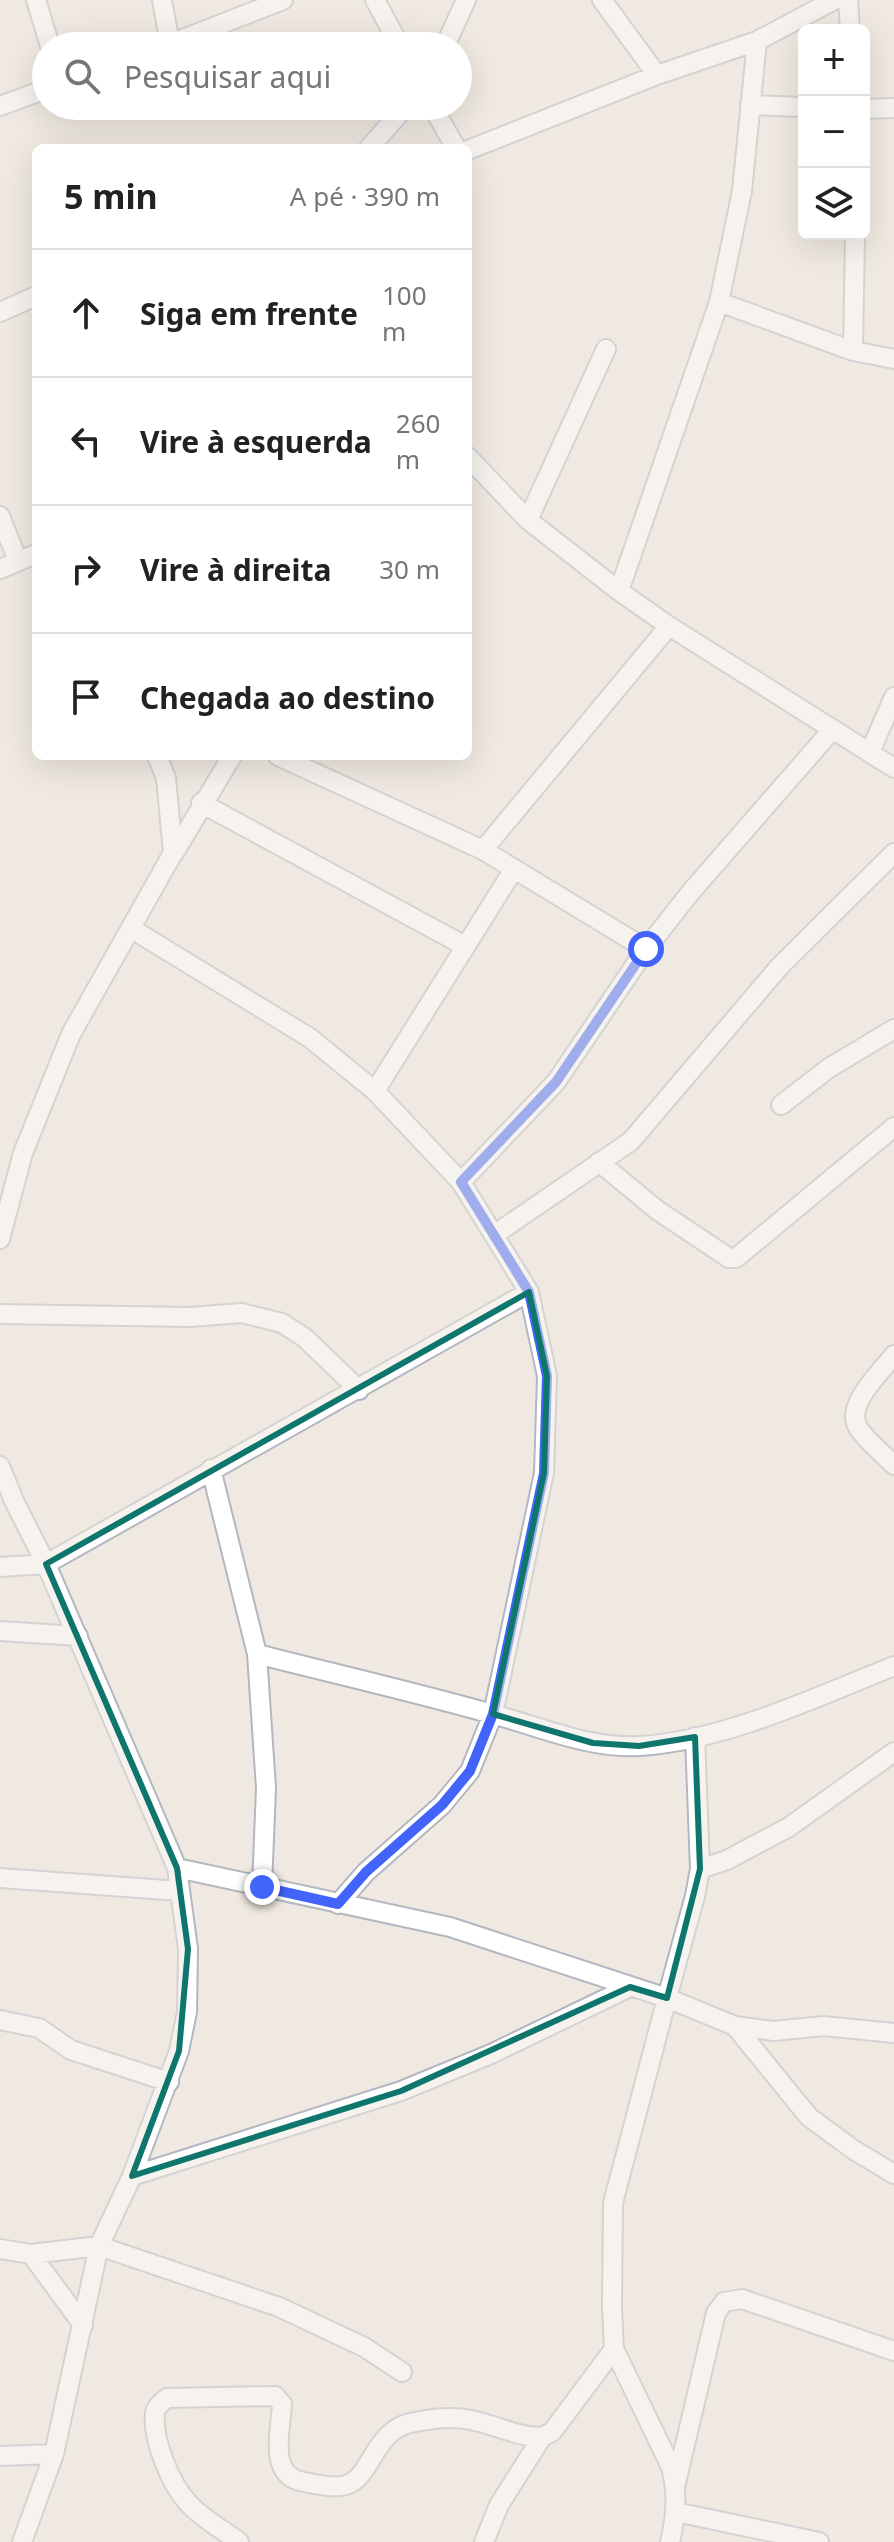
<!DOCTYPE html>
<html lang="pt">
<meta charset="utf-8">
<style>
:root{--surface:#fff;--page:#f6f6f6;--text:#222;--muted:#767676;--line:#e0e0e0}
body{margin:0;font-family:"Noto Sans",sans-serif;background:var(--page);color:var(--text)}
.controls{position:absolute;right:24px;top:24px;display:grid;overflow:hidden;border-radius:12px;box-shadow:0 8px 32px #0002}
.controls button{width:72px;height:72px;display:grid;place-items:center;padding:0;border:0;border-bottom:2px solid var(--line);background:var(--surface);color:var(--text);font:40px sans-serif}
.stop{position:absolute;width:24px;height:24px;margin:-18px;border:6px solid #4264fb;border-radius:50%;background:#fff}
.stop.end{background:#4264fb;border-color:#fff;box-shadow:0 2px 8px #0008}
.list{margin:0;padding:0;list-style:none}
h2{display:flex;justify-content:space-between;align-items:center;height:104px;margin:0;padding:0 32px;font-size:34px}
h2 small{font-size:26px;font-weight:400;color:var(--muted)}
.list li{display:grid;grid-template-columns:52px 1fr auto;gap:24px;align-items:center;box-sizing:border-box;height:128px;padding:0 32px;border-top:2px solid var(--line)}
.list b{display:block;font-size:30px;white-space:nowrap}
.list em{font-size:26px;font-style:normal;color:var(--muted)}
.icon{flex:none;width:44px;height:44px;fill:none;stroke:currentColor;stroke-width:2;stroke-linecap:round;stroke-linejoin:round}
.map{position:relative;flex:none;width:894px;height:2542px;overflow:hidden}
.search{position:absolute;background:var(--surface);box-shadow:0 8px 32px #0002;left:32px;top:32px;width:440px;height:88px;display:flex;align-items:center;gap:20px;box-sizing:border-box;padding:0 28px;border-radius:44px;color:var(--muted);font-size:30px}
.panel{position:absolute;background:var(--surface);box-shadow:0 8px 32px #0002;left:32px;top:144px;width:440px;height:616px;border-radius:12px}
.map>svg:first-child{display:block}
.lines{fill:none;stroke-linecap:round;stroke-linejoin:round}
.street-casing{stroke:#b4b7c1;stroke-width:22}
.street{stroke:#fff;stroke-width:18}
.route{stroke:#4264fb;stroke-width:10}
.marked{fill:none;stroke:#0f766e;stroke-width:6;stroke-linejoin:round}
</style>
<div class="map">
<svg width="894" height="2542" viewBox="0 0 894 2542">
<rect width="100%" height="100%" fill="#efe9e1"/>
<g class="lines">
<g class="street-casing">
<path id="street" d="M36,0l14,46
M162,0l8,44
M375,0l25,46
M602,0l55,75
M848,0l2,30
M165,46l118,-46
M445,46l21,-46
M750,105l54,2
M0,106l46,-17
M432,106l24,42
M864,109l30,-1
M369,148l37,-42
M468,150l189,-75 100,-34 77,-41
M719,302l134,49 41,8
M0,312l36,-16
M853,351l2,-117
M468,457l60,63 91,71 50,35 225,142
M0,516l18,45
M528,520l78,-171
M0,569l36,-15
M619,591l100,-289 23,-111 15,-150
M870,752l24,-55
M278,756l205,94 163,99
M201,803l264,143
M483,850l186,-224
M174,853l58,-97
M132,929l178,109 65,53 86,91 68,110 18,84 -3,97 -51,241 -23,57 -28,34 -76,67 -28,32
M375,1091l139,-222
M781,1105l48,-37 65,-39
M599,1162l58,48 72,48h7l158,-131
M461,1182l95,-100 90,-133 44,-56 142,-163
M494,1235l137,-94 149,-175 114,-113
M0,1239l23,-86 48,-119 102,-181 -7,-75 -9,-22
M0,1314l190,3 52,-4 40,10 23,15 54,52
M894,1355c-14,18 -51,52 -35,74 9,13 24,25 35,36
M0,1466l14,35 32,63 131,304 11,81 -1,63 -8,39 -47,125 -33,70 -45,208 -32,88
M211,1469l46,185 9,134 -4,99
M0,1567l46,-3 483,-272
M0,1631l78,5
M257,1654c78,20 157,38 235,60 49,13 97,35 148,32 83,-5 177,-49 254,-80
M695,1737l5,132 -5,27 -28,102 68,28 39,5 49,-5 71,7
M177,1868l273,59 217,71 -54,205 -1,104 2,42 57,118c7,27 5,49 -1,75
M700,1869l27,-9 62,-33 105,-75
M0,1878l180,13
M0,2020l39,8 32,22 98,32
M735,2026l74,91 45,33 40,24
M132,2176l269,-85 90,-37 139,-67
M0,2249l31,5 68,-8 180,61 85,40 38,25
M31,2254l52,71
M0,2456l54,-2
M676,2483l40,-170 8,-11 18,-3 152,52
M676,2512l143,30
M239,2542c-16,-12 -36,-23 -50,-38 -18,-19 -37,-64 -34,-91 1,-7 7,-11 12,-15l108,-2 7,8c-1,26 -15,72 22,78 11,2 31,7 42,3 26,-8 27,-53 64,-62 18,-4 43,-7 61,-3 25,5 46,17 71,17
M484,2542l15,-37 43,-68 10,-5 62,-83"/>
</g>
<use href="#street" class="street"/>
</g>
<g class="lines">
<path class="route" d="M262,1887l76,17 28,-32 76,-67 28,-34 23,-57 51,-241 3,-97 -18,-84 -68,-110 95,-100 90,-133"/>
</g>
<path d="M0 0H894V2542H0ZM529,1292l18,84 -3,97 -51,241 100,29 46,3 56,-9 5,132 -33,129 -37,-11 -229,104 -269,85 47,-125 9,-102 -11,-81 -131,-304z" fill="#efe9e1" fill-opacity=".55" fill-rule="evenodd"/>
<path class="marked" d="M529,1292l18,84 -3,97 -51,241 100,29 46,3 56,-9 5,132 -33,129 -37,-11 -229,104 -269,85 47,-125 9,-102 -11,-81 -131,-304z"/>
</svg>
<div class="controls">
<button>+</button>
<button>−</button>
<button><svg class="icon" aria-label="layers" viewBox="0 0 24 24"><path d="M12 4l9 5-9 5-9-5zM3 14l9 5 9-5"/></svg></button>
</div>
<div class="stop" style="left:646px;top:949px"></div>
<div class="stop end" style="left:262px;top:1887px"></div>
<div class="search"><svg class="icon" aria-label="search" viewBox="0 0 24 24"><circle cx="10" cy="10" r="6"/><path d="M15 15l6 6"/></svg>Pesquisar aqui</div>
<section class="panel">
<h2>5 min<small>A pé · 390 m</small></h2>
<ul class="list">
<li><svg class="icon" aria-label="ahead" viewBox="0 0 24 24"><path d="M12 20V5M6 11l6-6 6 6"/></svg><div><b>Siga em frente</b></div><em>100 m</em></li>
<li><svg class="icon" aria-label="left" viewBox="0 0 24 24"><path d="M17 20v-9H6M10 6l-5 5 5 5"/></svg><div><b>Vire à esquerda</b></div><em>260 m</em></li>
<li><svg class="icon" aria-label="right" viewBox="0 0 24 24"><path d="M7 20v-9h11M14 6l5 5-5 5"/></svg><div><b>Vire à direita</b></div><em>30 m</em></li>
<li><svg class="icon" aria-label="arrive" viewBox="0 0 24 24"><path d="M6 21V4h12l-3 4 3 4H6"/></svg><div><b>Chegada ao destino</b></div></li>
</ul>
</section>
</div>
